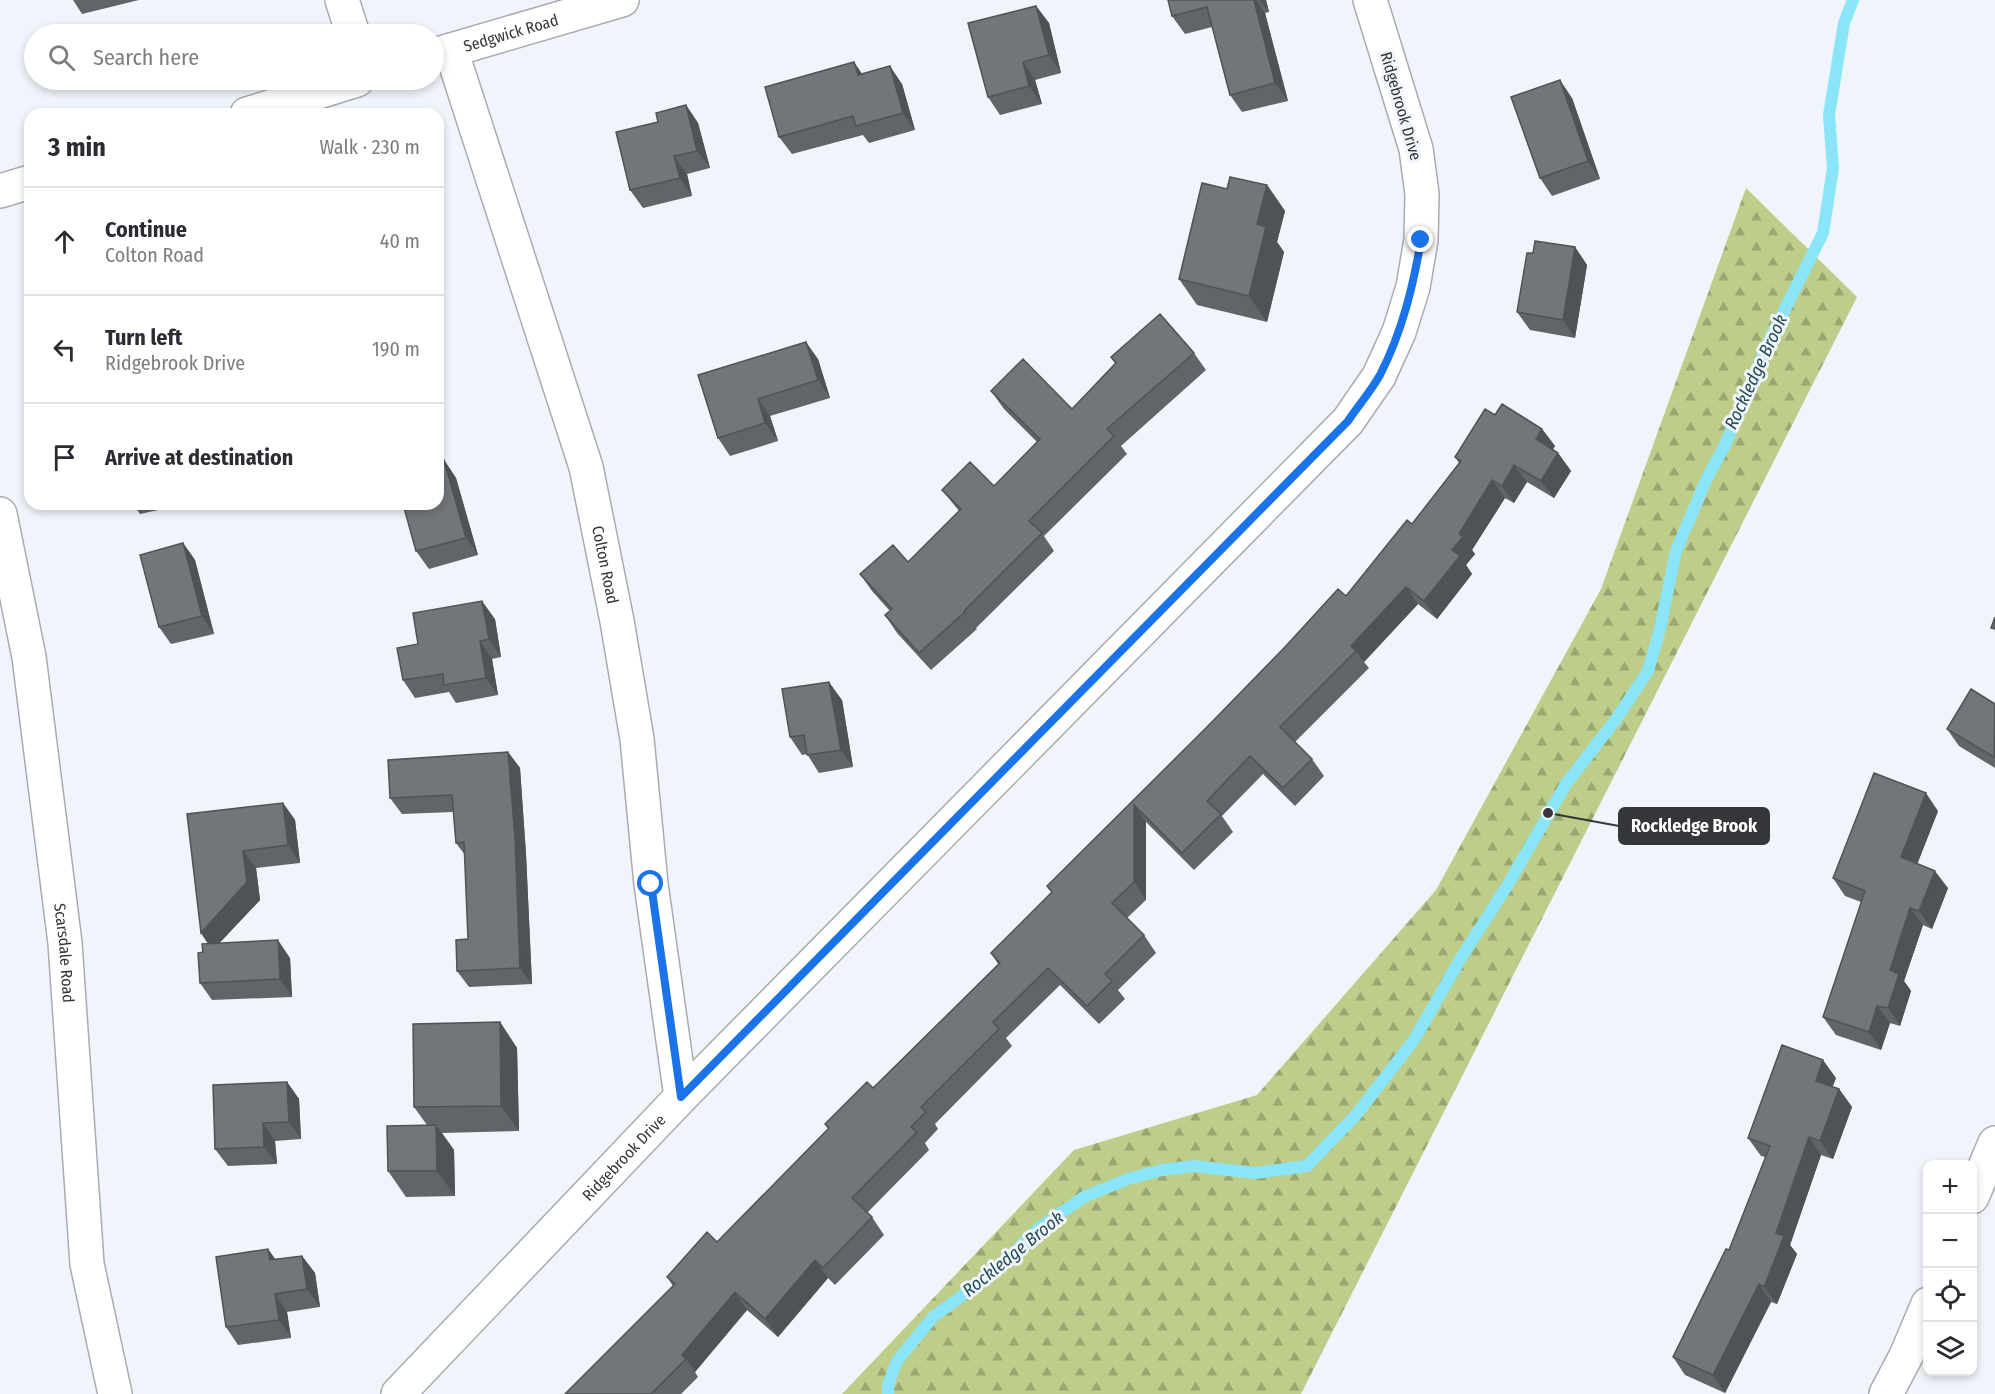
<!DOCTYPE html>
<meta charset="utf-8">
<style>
:root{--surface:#fff;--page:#f2f2f3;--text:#2b2b33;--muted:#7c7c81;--line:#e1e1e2}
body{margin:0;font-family:"Fira Sans Condensed",sans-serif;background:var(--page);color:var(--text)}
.controls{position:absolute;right:18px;bottom:18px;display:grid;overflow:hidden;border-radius:12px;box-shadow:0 3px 9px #0003}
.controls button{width:54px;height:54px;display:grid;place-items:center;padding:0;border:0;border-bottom:2px solid var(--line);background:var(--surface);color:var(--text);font:30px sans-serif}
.stop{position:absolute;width:18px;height:18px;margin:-14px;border:4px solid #1a73e8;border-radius:50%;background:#fff}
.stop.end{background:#1a73e8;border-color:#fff;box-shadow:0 2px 6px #0008}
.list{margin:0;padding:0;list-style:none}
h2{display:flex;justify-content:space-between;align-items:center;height:78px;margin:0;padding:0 24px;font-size:26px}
h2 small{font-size:20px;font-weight:400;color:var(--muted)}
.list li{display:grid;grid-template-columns:39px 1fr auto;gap:18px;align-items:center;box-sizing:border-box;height:108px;padding:0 24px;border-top:2px solid var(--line)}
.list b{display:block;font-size:22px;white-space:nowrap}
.list p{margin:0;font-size:20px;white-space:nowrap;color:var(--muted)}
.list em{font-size:20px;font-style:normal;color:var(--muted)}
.icon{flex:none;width:33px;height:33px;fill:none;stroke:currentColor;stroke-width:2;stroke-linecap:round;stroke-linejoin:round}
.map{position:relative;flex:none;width:1995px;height:1394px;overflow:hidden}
.search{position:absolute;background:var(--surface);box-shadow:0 3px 9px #0003;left:24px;top:24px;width:420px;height:66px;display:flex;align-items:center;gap:15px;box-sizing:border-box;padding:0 21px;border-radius:33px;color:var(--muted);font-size:22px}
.panel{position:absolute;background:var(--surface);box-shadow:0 3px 9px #0003;left:24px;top:108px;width:420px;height:402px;border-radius:18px}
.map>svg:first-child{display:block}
.forest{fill:url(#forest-firs)}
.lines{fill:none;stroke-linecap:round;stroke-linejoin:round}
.stream{stroke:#8be5f9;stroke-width:12}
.street-casing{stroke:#a8acb2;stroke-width:36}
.secondary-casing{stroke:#a8acb2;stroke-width:36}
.street{stroke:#fff;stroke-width:33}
.secondary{stroke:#fff;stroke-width:33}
.wall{fill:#61656a}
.shaded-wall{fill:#4f5356}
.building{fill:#71767b;stroke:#4f5356;stroke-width:1.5}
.route{stroke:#1a73e8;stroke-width:8}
.labels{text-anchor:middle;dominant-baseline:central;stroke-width:6;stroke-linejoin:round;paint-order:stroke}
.street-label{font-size:16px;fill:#353639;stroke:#f0f5fb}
.water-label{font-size:18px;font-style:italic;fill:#224b54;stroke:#f0f5fb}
.leader{fill:none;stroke:#353639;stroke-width:2}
.callout-dot{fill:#353639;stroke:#f0f5fb;stroke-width:2}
.callout{fill:#353639;stroke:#353639;stroke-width:2}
.callout-label{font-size:18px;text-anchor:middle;font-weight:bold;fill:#fff}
</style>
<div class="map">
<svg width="1995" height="1394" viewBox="0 0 1995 1394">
<defs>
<pattern id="forest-firs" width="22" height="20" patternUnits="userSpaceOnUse" patternTransform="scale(1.5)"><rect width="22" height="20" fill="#bdcd8a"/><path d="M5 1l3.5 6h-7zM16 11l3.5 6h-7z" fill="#9aa772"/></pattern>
</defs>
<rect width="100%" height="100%" fill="#f0f5fb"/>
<path class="forest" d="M1746,188l111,109 -556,1097h-459l232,-244 183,-55 179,-205 165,-301z"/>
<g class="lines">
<path class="stream" d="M888,1394v-9l9,-24 36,-44 59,-43 47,-46 45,-31 44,-18 34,-9 32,-4 61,7 52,-7 49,-51 58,-75 47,-82 46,-72 59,-102 51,-66 31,-47 12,-42 16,-78 31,-73 18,-33 43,-102 55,-110 10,-65 -4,-53 15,-92 9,-23"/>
<g class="street-casing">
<g id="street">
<path d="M342,0l11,34"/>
<path id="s1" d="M451,50l135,417 31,154 20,118 14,145 30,213"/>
<path id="s2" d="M0,514l29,143 36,286 22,321 28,130"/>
<path id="s3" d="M398,1394l283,-297 667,-676 31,-45 20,-44 14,-45 8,-47 1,-46 -6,-45 -46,-149"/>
</g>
</g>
<g class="secondary-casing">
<g id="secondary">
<path id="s4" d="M434,55l188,-55"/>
<path d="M247,114l110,-34"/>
<path d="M0,191l30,-9"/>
<path d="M1972,1197l23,-54"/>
<path d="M1886,1394l20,-38 22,-52"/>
</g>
</g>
<use href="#street" class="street"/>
<use href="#secondary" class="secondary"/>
</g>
<path class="wall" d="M73,0h66l-57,14z
M1168,0h98l3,12 -4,1 23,88 -46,11 -12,-17 -18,-68 -27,7 -13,-18z
M1036,6l13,17 12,50 -26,7 7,24 -42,11 -12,-18z
M854,62l8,12 40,10 13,46 -46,13 -6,-8 -71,19 -13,-17z
M1572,98l28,81 -48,17 -12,-18z
M686,105l12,18 12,45 -23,6 5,22 -49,12 -13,-18 28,-68z
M1267,185l18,26 -8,31 7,10 -17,70 -70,-17 -18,-26 48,-90z
M1575,247l12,18 -12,73 -45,-8 -13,-18 16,-59z
M1194,353l12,17 -85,76 6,8 -83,82 10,15 -78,77 1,1 -46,41 -34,-37 -12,-18 5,-4 -18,-20 -12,-17 48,-12 51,-51 -17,-21 52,-4 43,-44 -33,-33 -13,-18 81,18 43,-46 -4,-6z
M818,359l12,39 -60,18 8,25 -48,15 -12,-18 -20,-63z
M438,399l6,19 -6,1z
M1495,415l47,14 13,17 -2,3 5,4 13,18 -17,27 -27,-16 -13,21 -9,-5 -33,52 3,4 -9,11 6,9 -35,45 -19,-15 -54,58 5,6 -74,74 17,17 12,17 -29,30 -32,-32 -41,42 11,16 -39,38 -48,-48v78l-19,18 17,17 12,18 -38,37 7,9 -26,25 -39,-39 -54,53 6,8 -77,78 3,5 -13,14 4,7 -62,63 5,4 12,18 -49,50 -7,-7 -50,59 -31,-27 -52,62 3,5 -17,17h-116l108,-108 -6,-9 50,-35 111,-113 -3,-5 48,-36 125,-124 -7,-11 61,-61 -5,-6 299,-290 66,-72 47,-61 -4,-6z
M444,460l12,18 22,77 -49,14 -13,-18z
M133,504h53l-46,10z
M183,543l12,17 19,74 -43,10 -12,-17z
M495,619l6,38 -9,2 6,36 -42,8 -7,-11 -34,6 -12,-18 15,-36z
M842,700l11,67 -34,6 -12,-19 -5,1 -12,-18z
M1995,704v64l-36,-22 -12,-17z
M508,752l12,16 6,86 6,130 -63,3 -12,-16 11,-32 -3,-84 -9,-12 -3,-31 -51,2 -12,-16z
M283,803l12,17 5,43 -44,5 4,32 -41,43 71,15 2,39 -80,3 -12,-17 3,-31 5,-8 -7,-11 -14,-119z
M1938,811l-21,53 31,24 -16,41 -9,-4 -19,56 7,10 -11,35 -10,-3 -9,27 -45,-15 -13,-18 38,-115 -16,-6 -12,-18z
M500,1022l17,26 2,83 -77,2 12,17 1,46 -49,1 -18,-26 39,-46 -13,-18z
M1836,1078l-4,9 7,2 13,18 -19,52 -12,-4 -31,90 7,9 -20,50 -6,-2 -46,91 -40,-18 -12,-18 56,-107 36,-93 -4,-1 -13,-18z
M287,1082l12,17 2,40 -26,2 2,23 -49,2 -13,-17z
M268,1249l7,10 27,-3 13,17 5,34 -33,5 4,26 -53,7 -12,-18z"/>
<path class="shaded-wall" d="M1254,0h2l9,13 23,88 -13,-18z
M1260,0h6l3,12z
M1036,6l13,17 12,50 -12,-18z
M854,62l12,18 -8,-5z
M1023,62l12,18 7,24 -13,-18z
M890,66l12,18 13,46 -12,-17z
M1560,80l12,18 28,81 -12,-18z
M686,105l12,18 12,45 -13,-17z
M674,156l13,18 5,22 -12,-18z
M1267,185l18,26 -8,31 7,10 -17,70 -18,-26 8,-72z
M1575,247l12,18 -12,73 -12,-18z
M806,342l12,17 12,39 -12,-18z
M438,399l6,19 -6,-9z
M758,399l12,17 8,25 -13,-18z
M1542,429l13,17 -7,11 -12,-18z
M1558,453l13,18 -17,27 -13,-17z
M444,460l12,18 22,77 -12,-17z
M1514,465l13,17 -13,21 -12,-17z
M1492,480l13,18 -33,52 3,4 -9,11 6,9 -35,45 -13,-18 35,-67z
M183,543l12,17 19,74 -12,-18z
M1406,587l12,17 -54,58 -8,-11 -5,-5z
M482,601l13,18 6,38 -12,-18z
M480,641l12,18 6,36 -12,-17z
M829,682l13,18 11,67 -12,-17z
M508,752l12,16 6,86 6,130 -12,-16z
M1926,793l12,18 -25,64 -12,-18z
M283,803l12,17 5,43 -12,-18z
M1134,805l12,17v78l-12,-18z
M243,851l13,17 4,32 -47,50 -12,-17z
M1935,871l13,17 -16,41 -13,-18z
M1910,908l13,17 -19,56 7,10 -11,35 -12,-18 2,-38z
M278,940l12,18 2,39 -12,-18z
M1877,1006l13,17 -9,27 -12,-18z
M500,1022l17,26 2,83 -18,-25z
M1823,1060l13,18 -8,21 -12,-18z
M287,1082l12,17 2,40 -12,-17z
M1839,1089l13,18 -19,52 -13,-18z
M263,1123l12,18 2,23 -13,-17z
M436,1125l18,25 1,46 -18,-25z
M1809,1137l12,18 -31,90 7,9 -20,50 -13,-17 12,-54z
M268,1249l12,17 -10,-6z
M302,1256l13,17 5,34 -13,-18z
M815,1260l13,18 -50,59 -13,-18z
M1759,1284l12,18 -46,91 -12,-18z
M735,1292l12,18 -52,62 -9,-13 -4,-4z
M275,1294l12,18 4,26 -12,-18z"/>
<path class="building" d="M1168,0h86l21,83 -45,12 -23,-88 -35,9z
M1036,6l13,49 -26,7 6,24 -41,11 -20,-74z
M854,62l4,13 32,-9 13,47 -47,13 -3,-10 -74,21 -14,-50z
M1560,80l28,81 -48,17 -29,-81z
M686,105l11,46 -23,5 6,22 -50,12 -14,-58 42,-10 -2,-9z
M1230,177l37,8 -10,39 9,3 -17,69 -70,-17 23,-96 25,6z
M1535,241l40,6 -12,73 -46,-8 10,-59h6z
M1160,314l34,39 -87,76 7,7 -85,85 13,12 -78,78 1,1 -46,41 -34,-38 7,-6 -32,-35 33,-29 15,17 53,-53 -19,-19 28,-28 24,24 46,-47 -49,-48 32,-32 49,50 44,-46 -5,-6z
M806,342l12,38 -60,19 7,24 -47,15 -20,-63z
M1502,404l40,25 -6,10 22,14 -17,28 -27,-16 -12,21 -10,-6 -33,54 4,3 -11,13 8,6 -36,45 -18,-14 -55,59 5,5 -76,76 32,32 -29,29 -33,-32 -43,45 14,13 -39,39 -48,-48v77l-22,21 32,32 -39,39 7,7 -25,25 -39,-38 -55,54 6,7 -78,78 5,5 -15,15 6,5 -65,66 20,19 -49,51 -8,-8 -50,59 -30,-27 -53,63 4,4 -35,35h-86l110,-110 -8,-7 40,-45 10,10 112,-114 -4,-4 42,-42 6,6 127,-125 -9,-10 61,-61 -5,-6 159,-158 79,-81 53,-58 8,7 61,-76 5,4 49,-63 -6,-4 30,-48 10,6z
M444,460l22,78 -50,13 -13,-47h35v-42z
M183,543l19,73 -43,11 -19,-72z
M482,601l7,38 -9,2 6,37 -42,7 -1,-11 -40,6 -6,-32 21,-4 -5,-31z
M1995,617v12l-4,-1z
M829,682l12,68 -34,5 -3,-20 -14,2 -8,-48z
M1971,689l24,15 -1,53 -47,-28z
M508,752l7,86 5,130 -63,3 -1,-31 12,-1 -4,-97 -8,1 -4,-48 -62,3 -2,-38z
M1874,773l52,20 -25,64 34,14 -16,40 -9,-3 -20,62 9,4 -11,34 -11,-2 -8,26 -46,-15 42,-126 -32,-13z
M283,803l5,42 -45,6 4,31 -46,51 -14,-119z
M278,940l2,39 -80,4 -2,-30 5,-1 -1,-8z
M500,1022l1,84 -87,1 -1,-83z
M1782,1045l41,15 -7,21 23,8 -19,52 -11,-4 -33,96 8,3 -20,51 -5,-3 -46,91 -40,-18 53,-108 3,1 41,-104 -22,-8z
M287,1082l2,40 -26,1 1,24 -49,2 -2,-64z
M436,1125l1,46h-49l-1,-45z
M268,1249l2,11 32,-4 5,33 -32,5 4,26 -53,7 -10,-70z"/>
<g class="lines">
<path class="route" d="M651,884l30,213 667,-676c10,-15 23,-30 32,-46 22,-43 33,-88 41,-135"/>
</g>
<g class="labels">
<g class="street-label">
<text stroke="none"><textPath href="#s4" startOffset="80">Sedgwick Road</textPath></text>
<text transform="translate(1401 106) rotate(74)">Ridgebrook Drive</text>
<text stroke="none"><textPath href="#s1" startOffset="538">Colton Road</textPath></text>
<text stroke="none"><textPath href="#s2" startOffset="444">Scarsdale Road</textPath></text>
<text stroke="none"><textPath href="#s3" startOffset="327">Ridgebrook Drive</textPath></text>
</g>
<g class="water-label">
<text transform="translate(1756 372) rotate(-65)">Rockledge Brook</text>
<text transform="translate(1013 1254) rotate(-39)">Rockledge Brook</text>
</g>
</g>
<path class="leader" d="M1548 813L1619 826"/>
<circle class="callout-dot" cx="1548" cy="813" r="6"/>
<rect class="callout" x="1619" y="808" width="150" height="36" rx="6"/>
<g class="callout-label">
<text x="1694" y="832">Rockledge Brook</text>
</g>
</svg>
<div class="controls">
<button>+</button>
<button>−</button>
<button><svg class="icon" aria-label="locate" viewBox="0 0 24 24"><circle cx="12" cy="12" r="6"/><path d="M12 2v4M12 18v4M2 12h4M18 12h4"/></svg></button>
<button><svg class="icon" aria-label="layers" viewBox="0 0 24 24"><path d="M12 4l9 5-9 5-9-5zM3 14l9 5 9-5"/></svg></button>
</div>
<div class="stop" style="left:651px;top:884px"></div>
<div class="stop end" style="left:1421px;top:240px"></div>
<div class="search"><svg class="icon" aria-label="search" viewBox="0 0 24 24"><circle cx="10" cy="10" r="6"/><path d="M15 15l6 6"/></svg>Search here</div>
<section class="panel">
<h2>3 min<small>Walk · 230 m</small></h2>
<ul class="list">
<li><svg class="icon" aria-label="ahead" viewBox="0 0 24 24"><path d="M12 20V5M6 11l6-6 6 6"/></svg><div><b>Continue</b><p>Colton Road</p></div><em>40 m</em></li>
<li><svg class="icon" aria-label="left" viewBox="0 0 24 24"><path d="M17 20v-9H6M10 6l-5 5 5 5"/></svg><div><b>Turn left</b><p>Ridgebrook Drive</p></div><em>190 m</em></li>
<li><svg class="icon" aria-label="arrive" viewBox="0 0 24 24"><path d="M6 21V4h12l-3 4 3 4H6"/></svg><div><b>Arrive at destination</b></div></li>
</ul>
</section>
</div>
